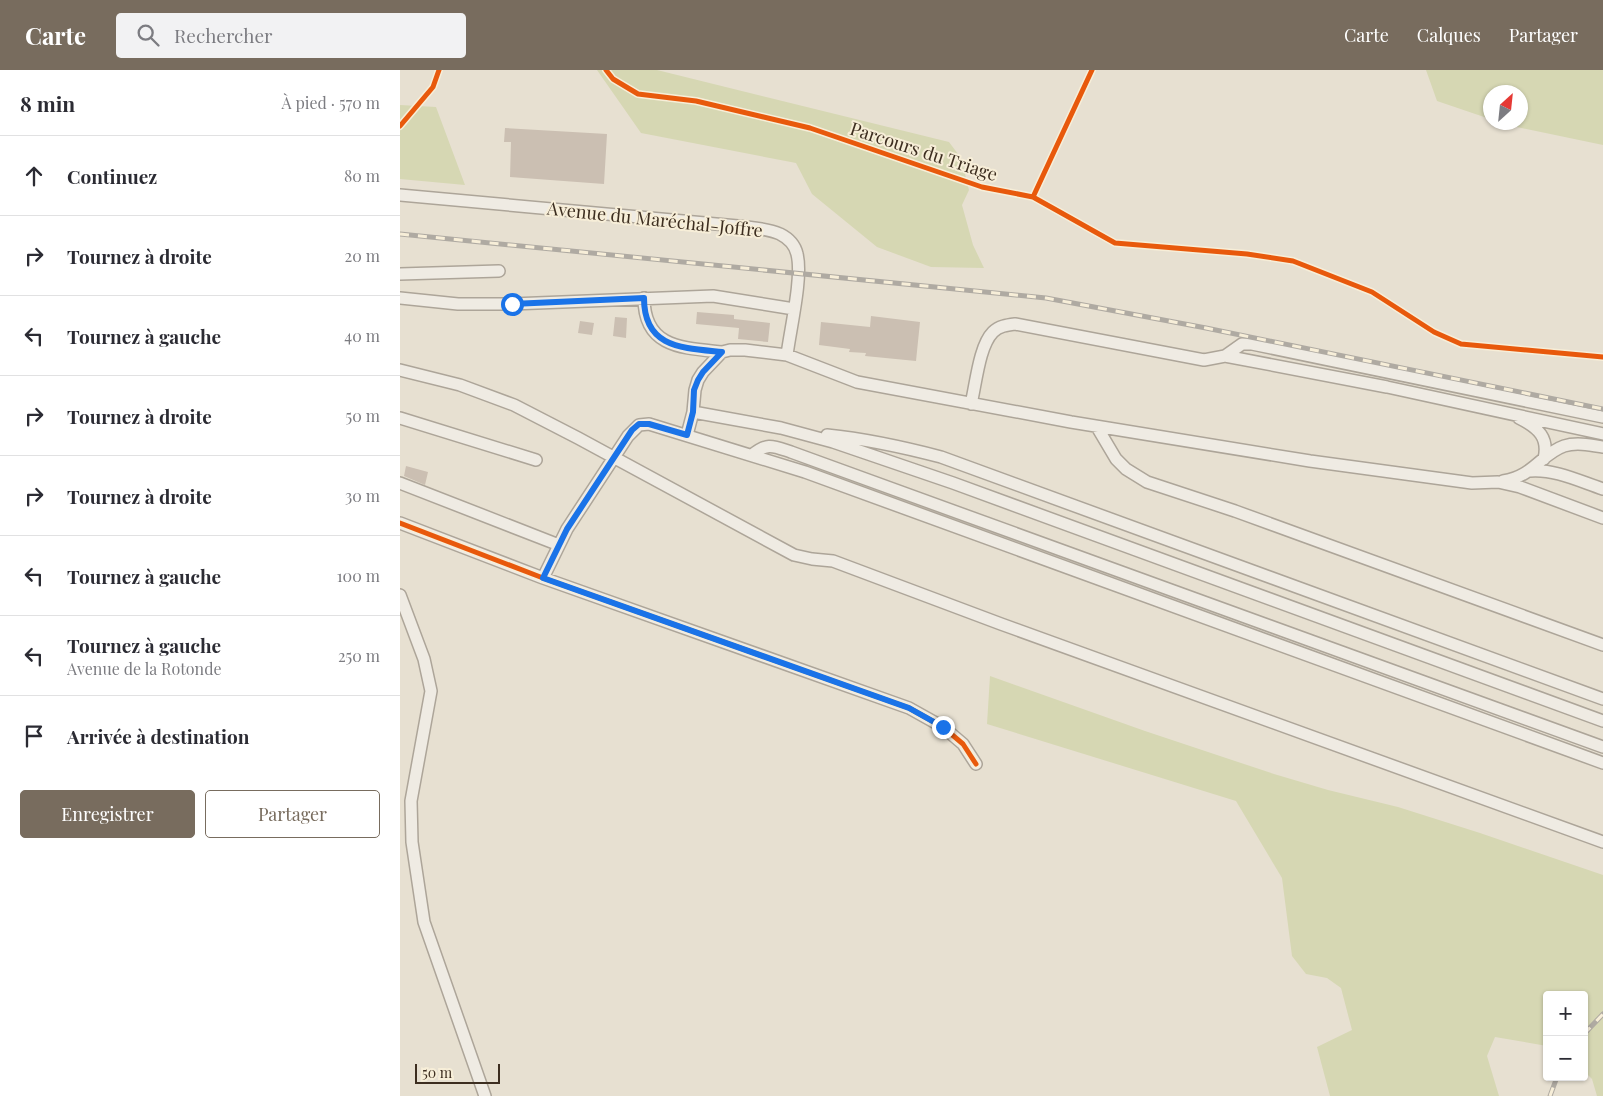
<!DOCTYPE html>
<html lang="fr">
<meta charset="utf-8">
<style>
:root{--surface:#fff;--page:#f2f2f3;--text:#2b2b33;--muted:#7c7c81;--line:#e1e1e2;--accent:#786c5e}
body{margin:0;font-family:"Playfair Display",serif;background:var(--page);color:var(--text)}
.controls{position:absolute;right:15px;bottom:15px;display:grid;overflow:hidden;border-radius:5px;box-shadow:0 1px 4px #0004}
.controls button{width:45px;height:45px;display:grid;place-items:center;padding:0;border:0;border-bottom:1px solid var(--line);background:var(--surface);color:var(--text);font:25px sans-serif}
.compass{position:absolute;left:1083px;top:15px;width:45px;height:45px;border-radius:50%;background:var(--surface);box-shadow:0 1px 4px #0004;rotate:27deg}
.scale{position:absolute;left:15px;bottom:12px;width:85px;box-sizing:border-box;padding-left:5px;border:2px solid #3d2e20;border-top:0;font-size:14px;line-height:18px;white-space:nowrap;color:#3d2e20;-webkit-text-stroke:4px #f7eed8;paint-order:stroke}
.stop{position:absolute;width:15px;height:15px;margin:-11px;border:4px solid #1a73e8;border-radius:50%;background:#fff}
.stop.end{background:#1a73e8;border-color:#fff;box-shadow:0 1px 5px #0008}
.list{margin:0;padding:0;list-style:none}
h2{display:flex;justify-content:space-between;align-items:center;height:65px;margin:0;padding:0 20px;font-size:21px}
h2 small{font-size:16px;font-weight:400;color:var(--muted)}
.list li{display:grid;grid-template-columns:32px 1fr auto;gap:15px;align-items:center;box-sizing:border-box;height:80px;padding:0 20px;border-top:1px solid var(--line)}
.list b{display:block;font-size:19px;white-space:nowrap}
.list p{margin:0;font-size:16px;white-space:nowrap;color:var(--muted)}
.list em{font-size:16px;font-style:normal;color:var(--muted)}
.actions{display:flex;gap:10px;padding:15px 20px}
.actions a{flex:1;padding:11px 0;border:1px solid var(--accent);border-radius:5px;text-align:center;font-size:18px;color:var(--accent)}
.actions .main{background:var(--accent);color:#fff}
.icon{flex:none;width:28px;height:28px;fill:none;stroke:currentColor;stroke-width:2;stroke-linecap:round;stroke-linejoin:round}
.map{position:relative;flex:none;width:1203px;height:1026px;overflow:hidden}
header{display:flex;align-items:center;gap:30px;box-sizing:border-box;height:70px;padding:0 25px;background:var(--accent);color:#fff}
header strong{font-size:24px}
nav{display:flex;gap:28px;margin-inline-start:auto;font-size:18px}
.search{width:350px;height:45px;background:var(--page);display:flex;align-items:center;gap:12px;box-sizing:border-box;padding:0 18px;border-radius:5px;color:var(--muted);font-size:19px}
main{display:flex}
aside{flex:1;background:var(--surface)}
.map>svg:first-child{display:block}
.green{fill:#d6d7b3}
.building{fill:#cbbfb2}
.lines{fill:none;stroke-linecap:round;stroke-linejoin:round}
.minor-casing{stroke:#ada599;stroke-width:14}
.minor{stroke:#efebe3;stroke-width:11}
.rail-casing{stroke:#afaaa2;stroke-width:5}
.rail{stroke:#f7eed8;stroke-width:3;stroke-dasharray:9;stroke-linecap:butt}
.cycleway-casing{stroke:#f7eed8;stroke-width:8}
.cycleway{stroke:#e8590c;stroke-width:5}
.route{stroke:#1a73e8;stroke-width:6}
.labels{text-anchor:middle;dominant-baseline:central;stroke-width:4;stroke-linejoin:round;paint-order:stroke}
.street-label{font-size:18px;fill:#3d2e20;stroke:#f7eed8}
</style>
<header>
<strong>Carte</strong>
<div class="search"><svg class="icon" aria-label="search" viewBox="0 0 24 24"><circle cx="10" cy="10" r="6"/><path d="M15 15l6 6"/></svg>Rechercher</div>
<nav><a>Carte</a><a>Calques</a><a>Partager</a></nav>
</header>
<main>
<aside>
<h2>8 min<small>À pied · 570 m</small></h2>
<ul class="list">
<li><svg class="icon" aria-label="ahead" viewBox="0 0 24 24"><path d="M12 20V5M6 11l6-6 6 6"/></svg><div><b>Continuez</b></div><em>80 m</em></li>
<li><svg class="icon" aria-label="right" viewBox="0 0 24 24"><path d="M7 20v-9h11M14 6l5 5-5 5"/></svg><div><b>Tournez à droite</b></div><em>20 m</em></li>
<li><svg class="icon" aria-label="left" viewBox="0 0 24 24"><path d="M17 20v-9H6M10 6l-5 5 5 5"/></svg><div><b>Tournez à gauche</b></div><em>40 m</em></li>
<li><svg class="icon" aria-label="right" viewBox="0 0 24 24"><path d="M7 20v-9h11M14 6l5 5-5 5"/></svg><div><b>Tournez à droite</b></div><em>50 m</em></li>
<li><svg class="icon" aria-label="right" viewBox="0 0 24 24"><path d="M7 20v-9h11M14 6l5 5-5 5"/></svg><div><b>Tournez à droite</b></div><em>30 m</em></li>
<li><svg class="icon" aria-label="left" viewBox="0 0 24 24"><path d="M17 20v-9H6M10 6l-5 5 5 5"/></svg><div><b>Tournez à gauche</b></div><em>100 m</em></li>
<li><svg class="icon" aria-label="left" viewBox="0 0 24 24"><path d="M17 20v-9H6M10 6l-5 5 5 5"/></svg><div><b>Tournez à gauche</b><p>Avenue de la Rotonde</p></div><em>250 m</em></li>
<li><svg class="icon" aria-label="arrive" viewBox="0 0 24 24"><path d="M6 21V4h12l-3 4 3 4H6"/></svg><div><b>Arrivée à destination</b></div></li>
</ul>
<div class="actions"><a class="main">Enregistrer</a><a>Partager</a></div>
</aside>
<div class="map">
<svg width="1203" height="1026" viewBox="0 0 1203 1026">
<rect width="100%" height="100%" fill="#e7e0d1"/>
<path class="green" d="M197,0h60l292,72 12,16 8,32 -7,15 11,40 11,23 -53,-1 -54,-20 -65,-53 -16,-31 -155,-30z
M1026,0h177v75l-91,-19 -11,-3 19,-1v-30h-30v27l-53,-18z
M0,35l36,2 29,78 -65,-6z
M590,606l155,55 129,43 54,16 70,17 82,26 123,42v221h-6l-5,-17 -8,-8v-76h-37v51l-52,-9 -8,19 12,40h-169l-13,-49 35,-17 -11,-42 -14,-10 -21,-4 -14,-18 -10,-78 -46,-77 -249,-77z"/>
<path class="building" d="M105,58l102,6 -3,50 -94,-7 1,-35h-7z
M297,242l37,3v4l36,4 -2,19 -30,-3 1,-11 -43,-4z
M471,246l49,6 -4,39 -51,-5 1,-3 -17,-1 1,-3 -31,-4 2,-23 49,5z
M215,247l12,1 -1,20 -13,-2z
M180,251l14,2 -2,12 -14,-2z
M6,396l22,6 -3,13 -21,-9z"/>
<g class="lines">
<g class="minor-casing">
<path id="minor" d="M0,125l338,31c14,2 29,2 42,8 8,4 15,11 17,20 6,23 -7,76 -10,101
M0,204l99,-3
M0,228l58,6h54l201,-8 81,13
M244,228c0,50 39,50 78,54
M825,286l162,31 216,47
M0,300l60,15 54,20 64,33 216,117 18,4 21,2 168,63 602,218
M571,334c5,-20 8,-58 22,-72 6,-6 14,-7 22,-8l189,36 21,-4 17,-12h10l351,73
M293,342l88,16 52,14 120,41 650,238
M0,348l136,42
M1119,348c20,10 30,20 25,41
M697,357l19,32 10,10 21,13 88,29 368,134
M287,365l6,-23 2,-22 3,-10 5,-8 19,-20 8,-2h15l42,5 70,27 214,40 239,39 162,22 26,-1 22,5 83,31
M427,365c39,4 76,12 114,22l662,242
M352,385c16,-13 21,-9 39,-3l812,295
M1130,401c25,-2 49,10 73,18
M1103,411c31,-5 38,-27 61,-35 12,-4 27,-1 39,1
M0,413l159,62
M0,453l143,55 366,130 34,19 20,17 13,20
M143,508l24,-49 61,-93 11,-11 10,-1 156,48 798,291
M0,525l24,64 7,32 -20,110 1,41 12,80 61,174"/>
</g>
<use href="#minor" class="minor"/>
<g class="rail-casing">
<path id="rail" d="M0,164l646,64 160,30 397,81
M1184,964l19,-20
M1150,1026l7,-19"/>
</g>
<use href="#rail" class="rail"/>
<g class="cycleway-casing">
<path id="cycleway" d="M206,0l7,9 25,15 58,7 114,27 172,59 51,10 82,46 132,11 46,7 79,31 62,40 27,12 142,13
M0,56l33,-39 6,-17
M633,127l59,-127
M0,453l143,55 366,130 34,19 20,17 13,20"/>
</g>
<use href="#cycleway" class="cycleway"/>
</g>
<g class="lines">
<path class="route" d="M112,234l132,-6c0,50 38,50 78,54l-19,20 -5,8 -4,10 -1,22 -6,23 -38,-11h-10l-7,6 -65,99 -24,49 366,130 34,19"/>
</g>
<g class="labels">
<g class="street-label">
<text transform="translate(524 81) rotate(18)">Parcours du Triage</text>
<text transform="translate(255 149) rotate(6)">Avenue du Maréchal-Joffre</text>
</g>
</g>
</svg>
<div class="controls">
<button>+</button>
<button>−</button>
</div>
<svg class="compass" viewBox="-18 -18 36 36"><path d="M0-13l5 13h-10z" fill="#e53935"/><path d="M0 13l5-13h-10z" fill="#7c7c81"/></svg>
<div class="scale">50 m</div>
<div class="stop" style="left:112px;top:234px"></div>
<div class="stop end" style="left:543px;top:657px"></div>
</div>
</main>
